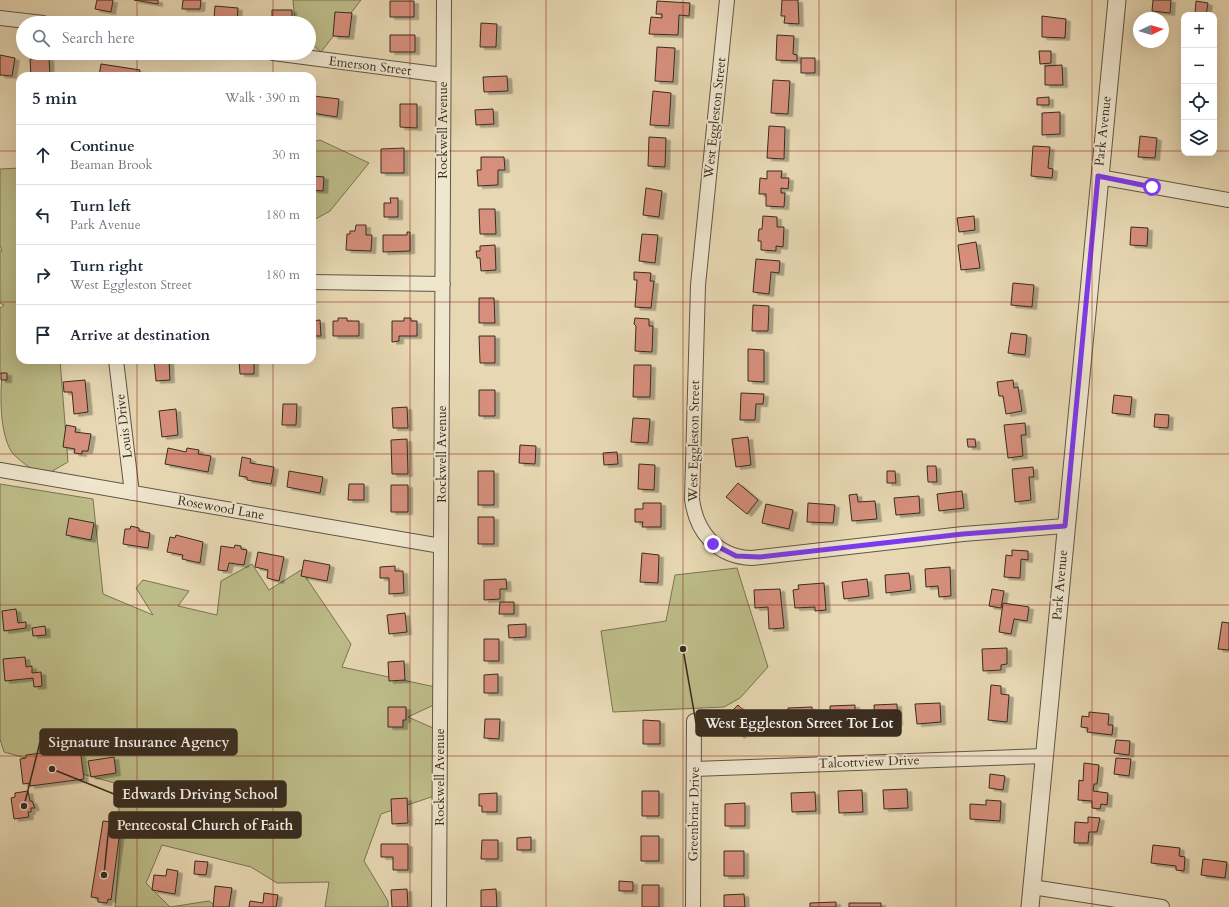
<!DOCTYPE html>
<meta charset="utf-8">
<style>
:root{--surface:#fff;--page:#f6f6f7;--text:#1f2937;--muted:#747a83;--line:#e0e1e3}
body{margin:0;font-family:Cardo,serif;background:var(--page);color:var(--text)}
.controls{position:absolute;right:12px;top:12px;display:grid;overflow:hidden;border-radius:8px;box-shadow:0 4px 16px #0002}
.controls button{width:36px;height:36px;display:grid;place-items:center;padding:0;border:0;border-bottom:1px solid var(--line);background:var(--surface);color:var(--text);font:20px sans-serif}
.compass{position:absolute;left:1133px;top:12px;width:36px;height:36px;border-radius:50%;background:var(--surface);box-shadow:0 4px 16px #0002;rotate:86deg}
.stop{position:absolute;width:12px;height:12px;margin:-9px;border:3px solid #7c3aed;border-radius:50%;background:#fff}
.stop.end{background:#7c3aed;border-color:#fff;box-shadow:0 1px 4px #0008}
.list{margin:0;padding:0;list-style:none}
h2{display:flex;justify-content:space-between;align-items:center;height:52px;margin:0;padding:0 16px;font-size:17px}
h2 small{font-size:13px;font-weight:400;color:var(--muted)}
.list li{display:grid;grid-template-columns:26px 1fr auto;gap:12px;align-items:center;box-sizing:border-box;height:60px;padding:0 16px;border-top:1px solid var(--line)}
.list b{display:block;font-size:15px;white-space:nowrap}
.list p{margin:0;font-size:13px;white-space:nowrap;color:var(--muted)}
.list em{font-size:13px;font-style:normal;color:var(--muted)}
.icon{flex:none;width:22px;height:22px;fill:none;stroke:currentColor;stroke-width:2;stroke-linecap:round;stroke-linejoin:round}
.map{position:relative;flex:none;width:1229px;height:907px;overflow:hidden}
.search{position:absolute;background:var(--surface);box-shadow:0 4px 16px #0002;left:16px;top:16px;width:300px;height:44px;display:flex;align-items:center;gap:10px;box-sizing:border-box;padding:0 14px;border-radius:22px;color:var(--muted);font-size:15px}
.panel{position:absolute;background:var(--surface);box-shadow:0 4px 16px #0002;left:16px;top:72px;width:300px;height:292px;border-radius:12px}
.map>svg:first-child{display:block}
.green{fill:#bcbc88;stroke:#7a7454}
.building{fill:#d68f7c;stroke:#372b1f;filter:url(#shadow)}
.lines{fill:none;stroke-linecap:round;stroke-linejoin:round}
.minor-casing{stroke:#635644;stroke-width:16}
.tertiary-casing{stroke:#635644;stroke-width:19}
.minor{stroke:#efe6ce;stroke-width:14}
.tertiary{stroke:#efe6ce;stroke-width:17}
.route{stroke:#7c3aed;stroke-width:5}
.grid{fill:none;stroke:#8f2418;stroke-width:1;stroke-opacity:0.55}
.labels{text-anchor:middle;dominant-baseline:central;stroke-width:4;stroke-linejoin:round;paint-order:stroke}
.street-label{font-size:13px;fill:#372b1f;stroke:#efe6ce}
.leader{fill:none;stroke:#372b1f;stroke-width:1.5}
.callout-dot{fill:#372b1f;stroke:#efe6ce;stroke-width:1.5}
.callout{fill:#372b1f;stroke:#372b1f;stroke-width:1.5}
.callout-label{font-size:14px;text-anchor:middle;font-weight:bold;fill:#fff}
</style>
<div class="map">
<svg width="1229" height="907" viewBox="0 0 1229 907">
<defs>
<filter id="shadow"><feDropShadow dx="4.5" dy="2.5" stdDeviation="0" flood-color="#0004"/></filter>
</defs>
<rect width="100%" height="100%" fill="#e7d8b3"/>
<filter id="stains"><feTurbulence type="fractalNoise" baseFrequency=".005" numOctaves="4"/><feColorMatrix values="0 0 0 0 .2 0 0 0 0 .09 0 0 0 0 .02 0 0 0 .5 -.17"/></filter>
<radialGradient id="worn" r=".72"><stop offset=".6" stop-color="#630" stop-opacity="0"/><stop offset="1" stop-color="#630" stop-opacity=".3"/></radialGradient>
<path class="green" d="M293,0h68l-40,52 -12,-10v-19h-14z
M320,140l49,23 -39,48 -18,10v-79z
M20,168v192h40l8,102 -26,15c-7,-6 -26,-18 -31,-26 -11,-19 -11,-54 -9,-76l-2,-2v-65l4,-3 -4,-2v-52h2l-2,-5v-77z
M0,484l93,15 10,95 50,21 -17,-27 7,-8 46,11 -11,15 39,9 4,-34 31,-17 17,26 32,-20 50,74 -9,23 98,21v14l-32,15 32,14v63l-59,20 -17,47 24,40v6h-63l4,-25 -52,1 -26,-16 -89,-22 -16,38 24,24 39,-6 8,6h-102l5,-63 -2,-60 -114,-32 -4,-13z
M737,568l31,99 -28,31 -16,9 -111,5 -12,-81 65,-10 9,-46z"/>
<path class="building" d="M97,0h16l-2,12 -16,-3z
M134,0h24v4z
M183,0h18l-1,9h-18z
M782,0h16l1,24 -15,-1 1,-7h-4z
M1153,0h18l-1,13 -18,-2z
M390,1h24v16h-24z
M657,1l33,2 -1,13 -10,-1 -1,20 -29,-1 2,-17 11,1v-4h-6z
M1196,1l12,2 -2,12 -11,-1z
M215,6l23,2 -1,13 -23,-2z
M272,10h20v12h-20z
M335,12l17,1 -3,24 -16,-1z
M1042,16l24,3 -1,19 -23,-1z
M481,23l16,1 -1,23h-16z
M390,35h25v17h-25z
M777,35l17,1 -1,18 4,1v6l-21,-1z
M657,47l18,1 -2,34 -18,-1z
M1039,51h12v12l-11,1z
M0,55l15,3 -3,18 -12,-1z
M49,58l1,17 -19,1 -1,-17z
M801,58h14v15h-14z
M101,64l39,6 -1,6h-40z
M1062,65l1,20h-18v-19z
M507,76l1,15 -24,1 -1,-15z
M773,80l17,1 -2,33 -17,-1z
M653,91l18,2 -2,33 -19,-1z
M314,96l25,3 -2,18 -25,-4z
M1049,97v8h-12v-7z
M400,104h17v24l-17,-1z
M493,109l1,15 -18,1 -1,-15z
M1060,112v22l-18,1v-22z
M769,126l16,1 -1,32 -17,-1z
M1140,136l17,2 -2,20 -17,-1z
M649,137l17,1 -1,29 -17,-1z
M1033,146l17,1 -2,21 5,1 -1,9 -21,-2z
M404,148v25h-23v-24z
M481,157h23l1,13h-7v15l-20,1 -1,-16h4z
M767,171h15l-1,7h8l-1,11 -7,-1v5h4l-1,14 -18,-1v-12h-7l1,-16 7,1z
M312,176l12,1 -1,14 -11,-1z
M646,188l16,3 -3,26 -16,-2z
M390,198h8v19h-14v-14h7z
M479,209h16l1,25h-16z
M763,216l14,1v10h7l-1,20 -7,-1v5l-15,-1v-9h-3l1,-12h3z
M974,216l1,14 -16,2 -2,-14z
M356,225h10v10h6l-1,16 -25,-1 1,-16h3v-3h5z
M1131,227l17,1 -1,18 -17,-1z
M407,232h3v19l-27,1v-17h24z
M642,234l16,1 -3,28 -16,-2z
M976,242l4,26 -19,2 -3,-25z
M495,245l1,25 -15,1 -1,-13h-3l-1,-7h4v-5z
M756,259l24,2 -1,12 -8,-1 -2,22 -16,-2z
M634,272l17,1 -1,8h4l-3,27 -16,-1 2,-27h-3z
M1013,283l21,2 -2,22 -21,-2z
M479,298h15l1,25h-16z
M753,305l16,1 -1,25h-16z
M338,318h9v3h12v15h-26v-15h5z
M404,318h7v3h6v15h-18v5l-7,1v-21h12z
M635,318l14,1v7h4l-1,26 -17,-1 1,-25 -2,-2z
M320,320l1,16h-9v-15z
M1011,333l16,2 -2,20 -17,-2z
M479,336h16v27h-15z
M748,349l16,1v32l-16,-1z
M154,360h15l1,20 -14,1z
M239,360h15v14h-14z
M634,365h17l-1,32h-17z
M1,373h6v7h-6z
M85,380l3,32 -14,2 -2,-22h-8l-1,-10z
M1013,380l1,8 4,-1 4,24 -16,3 -3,-18h-4l-2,-14z
M479,390h16v26h-16z
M741,393l23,1 -1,10h-7l-1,16h-15z
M1114,395l18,2 -2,18 -18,-2z
M283,404h14l-1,21h-14z
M407,407l1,21h-15l-1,-20z
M176,409l2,26 -16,2 -3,-26z
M1155,414l14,1 -1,13 -14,-1z
M633,418l17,1 -2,24 -17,-1z
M1025,423l1,12h-5l2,21 -15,2 -4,-33z
M66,425l10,2 -1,5 16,2 -3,17h-6v3l-8,-1 1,-4 -12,-2z
M748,437l3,28 -15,2 -4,-28z
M407,439l1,35h-16l-1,-34z
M967,439h8l1,8h-8z
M520,445l16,1 -1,18 -16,-1z
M168,448l18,4 1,-4 12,2 -1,4 13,2 -3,16 -43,-8z
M617,452l1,12 -14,1 -1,-12z
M242,457l9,2 -1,4 24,4 -3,17 -24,-4v-3l-8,-1z
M639,464l16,1 -1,25 -16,-1z
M927,466h9l1,16h-9z
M1033,467l1,10h-5l2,23 -16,2 -3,-33z
M289,471l34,6 -3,16 -33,-6z
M478,471h16v34h-16z
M887,471h8l1,12h-9z
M738,483l20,17 -11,14 -21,-17z
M349,484h15v16h-16z
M391,485h17v27h-17z
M962,491l2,17 -25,3 -2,-17z
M857,494l1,8 17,-1 2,18 -25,2 -3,-26z
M919,496l1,17 -24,2 -2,-17z
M643,503h18v24h-19l1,-5h-8v-13h8z
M808,503l27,2 -2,18 -26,-1z
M766,504l27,6 -4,19 -27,-6z
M478,517h16v27h-16z
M69,518l25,5 -3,17 -25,-5z
M131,526l8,2v3l11,2 -2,15 -25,-4 2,-15h5z
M176,535l27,7 -3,21 -18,-4 1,-4 -16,-3 3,-15 5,1z
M235,545l6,1v3l6,1 -3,15 -15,-2 -2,8 -9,-1 3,-24 13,2z
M1012,550l16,1v9l-7,-1 -1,19 -16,-1 2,-22 6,1z
M258,552l26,5 -5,24 -12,-3 1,-8 -13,-3z
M642,553l17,2 -1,28 -18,-1z
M304,560l26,5 -3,16 -26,-5z
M395,566v5h8l1,22 -15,1v-16h-9v-11z
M950,567l1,29 -12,1 -1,-11 -12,1 -1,-18z
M909,573l2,17 -25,3 -1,-18z
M506,579l1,10h-7v10l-16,1v-20z
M867,579l2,17 -25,3 -2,-17z
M824,583l2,27 -11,1v-4l-20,1 -2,-18 6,-1 -1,-4z
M780,589l4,39 -15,1 -1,-22 -13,1 -1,-18z
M992,589l12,2 -3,17 -12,-2z
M500,602h14v12h-15z
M1003,603l26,4 -2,14 -13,-2 -3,15 -12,-2z
M16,609l2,14 8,-1v6l-22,3 -2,-20z
M405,613l2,19 -18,2 -2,-19z
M1222,622l7,1v27l-11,-1z
M526,624v13l-17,1 -1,-13z
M45,626l1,9 -13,1 -1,-8z
M484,639h15v22h-15z
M1007,648v16l-6,1v5l-18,1 -1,-22z
M25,657l1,10 6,-1v7l9,-1 1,14 -8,1 -1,-9 -28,3 -2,-22z
M404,661l1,19 -16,1 -1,-19z
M498,674v19h-14v-18z
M991,685l10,1v8l8,1 -2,27 -19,-2z
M940,703l1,19 -24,2 -2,-20z
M897,704l1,19 -23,2 -1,-20z
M738,705l16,17 -14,14 -16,-17z
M855,705v20l-24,1 -1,-20z
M388,707h18v13h-3v7h-15z
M812,707l1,20 -24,1 -1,-20z
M1089,712l20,2 -1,11h5l-1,10 -25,-3 1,-4 -7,-1 1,-11 7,1z
M485,719h15l-1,20 -15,-1z
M643,720l17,1v23h-17z
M1116,740l14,1 -1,14 -15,-2z
M80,748l4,31 -54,7v-3l-7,1 -3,-25 6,-1v-3z
M114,757l2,16 -25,4 -3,-16z
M1116,758l15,1 -2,17 -15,-2z
M1084,763l15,2 -2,19h-3l-1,7 15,2 -1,12 -6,-1 -1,5 -8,-1v-7l-14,-1 1,-20 4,1z
M990,774l15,2 -2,14 -14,-2z
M907,789l1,19 -24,1 -1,-19z
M862,790l1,22 -24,1 -1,-22z
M28,791l2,10h2l3,7h-4v4h-3l1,5 -15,2 -3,-21 4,-1v-4z
M642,791h17v25h-17z
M815,792l1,19 -24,1 -1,-19z
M497,793v19h-15v-6h-3v-12z
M407,798l1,25 -16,1 -1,-25z
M986,800l15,1 -1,20 -30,-2v-15l16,1z
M745,803v23h-20v-22z
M1088,817l12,1 -3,14h-8l-1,11h-14l1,-21 13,1z
M103,821l18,2 -10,77 -3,-1 -1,4 -9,-1v-4l-7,-1z
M641,836h18v25h-18z
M531,837v13h-14v-12z
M482,840h16v19h-17z
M381,844h27v26h-15v-13h-12z
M1153,845l27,3 -1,8 6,1 -1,14 -8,-1v-4l-25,-3z
M724,851h20v25h-20z
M1203,859l24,3 -2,16 -24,-3z
M195,861l13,1 -2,13 -12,-1z
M167,869l11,2 -3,23 -23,-4 2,-15 12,1z
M619,881l14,1v9h-14z
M642,885h17v22h-17z
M215,886l17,2 -3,19h-16z
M407,889l1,18h-16l-1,-17z
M496,889l1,18h-16v-17z
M264,893l14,2 -2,12h-27l1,-6 13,2z
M744,894l1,13h-21v-12z
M836,902v5h-26v-4z
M849,903h32v4h-32z"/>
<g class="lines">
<g class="minor-casing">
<path id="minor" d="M727,0l-29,285 -6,214c4,33 25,58 60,59l211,-24 102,-8
M0,18l43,5
M273,53l170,22
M1099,177l130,23
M312,282l131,2
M116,360l16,133
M0,470l441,76
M694,769l350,-13
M1032,887l130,20
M439,907l5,-907
M693,907l1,-186"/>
</g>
<g class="tertiary-casing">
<path id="tertiary" d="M1030,907l87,-907"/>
</g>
<use href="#minor" class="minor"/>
<use href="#tertiary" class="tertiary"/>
</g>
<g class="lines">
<path class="route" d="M713,544l23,12 24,1 203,-23 102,-8 33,-350 54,11"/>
</g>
<path class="grid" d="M137,0v23M273,0v23M410,0v907M546,0v907M683,0v907M819,0v907M956,0v907M1092,0v907M137,53v23M273,53v23M0,151h20M312,151h872M1214,151h15M0,302h20M312,302h917M137,360v547M273,360v547M0,454h1229M0,605h1229M0,756h1229"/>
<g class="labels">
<g class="street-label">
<text transform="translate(370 66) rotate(7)">Emerson Street</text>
<text transform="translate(715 118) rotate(-84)">West Eggleston Street</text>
<text transform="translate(443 130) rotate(-90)">Rockwell Avenue</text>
<text transform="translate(1103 131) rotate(-84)">Park Avenue</text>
<text transform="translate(124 426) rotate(-97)">Louis Drive</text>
<text transform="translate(694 441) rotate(-89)">West Eggleston Street</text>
<text transform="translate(442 454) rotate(-90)">Rockwell Avenue</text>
<text transform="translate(221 508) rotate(10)">Rosewood Lane</text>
<text transform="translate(1060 585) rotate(-85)">Park Avenue</text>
<text transform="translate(869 762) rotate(-2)">Talcottview Drive</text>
<text transform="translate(440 777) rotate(-90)">Rockwell Avenue</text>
<text transform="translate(694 814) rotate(-89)">Greenbriar Drive</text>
</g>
</g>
<path class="leader" d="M683 649L696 723M24 806L40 742M52 769L114 794M104 875L109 825"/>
<g class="callout-dot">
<circle cx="683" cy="649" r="4"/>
<circle cx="24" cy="806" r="4"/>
<circle cx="52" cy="769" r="4"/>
<circle cx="104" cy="875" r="4"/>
</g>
<g class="callout">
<rect x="696" y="710" width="205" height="26" rx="4"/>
<rect x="40" y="729" width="197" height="26" rx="4"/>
<rect x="114" y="781" width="172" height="26" rx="4"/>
<rect x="109" y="812" width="192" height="26" rx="4"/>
</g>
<g class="callout-label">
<text x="799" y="728">West Eggleston Street Tot Lot</text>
<text x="139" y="747">Signature Insurance Agency</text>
<text x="200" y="799">Edwards Driving School</text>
<text x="205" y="830">Pentecostal Church of Faith</text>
</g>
<rect width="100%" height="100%" filter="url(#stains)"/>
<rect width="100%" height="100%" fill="url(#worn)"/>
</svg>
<div class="controls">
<button>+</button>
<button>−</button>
<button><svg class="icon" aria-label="locate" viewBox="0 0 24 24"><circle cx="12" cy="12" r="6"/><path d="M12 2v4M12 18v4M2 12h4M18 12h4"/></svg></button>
<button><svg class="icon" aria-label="layers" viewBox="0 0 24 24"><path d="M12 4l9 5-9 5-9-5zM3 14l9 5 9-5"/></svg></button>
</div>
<svg class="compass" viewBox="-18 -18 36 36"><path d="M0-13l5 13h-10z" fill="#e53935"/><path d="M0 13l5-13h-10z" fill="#747a83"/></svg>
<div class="stop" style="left:1152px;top:187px"></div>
<div class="stop end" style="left:713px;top:544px"></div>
<div class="search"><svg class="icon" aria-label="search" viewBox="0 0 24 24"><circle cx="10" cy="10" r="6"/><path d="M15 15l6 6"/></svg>Search here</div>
<section class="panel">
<h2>5 min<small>Walk · 390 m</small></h2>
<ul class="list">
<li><svg class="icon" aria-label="ahead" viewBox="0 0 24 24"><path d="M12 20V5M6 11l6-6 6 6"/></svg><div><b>Continue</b><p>Beaman Brook</p></div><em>30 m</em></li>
<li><svg class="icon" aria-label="left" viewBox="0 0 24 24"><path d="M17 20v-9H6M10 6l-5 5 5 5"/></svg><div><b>Turn left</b><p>Park Avenue</p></div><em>180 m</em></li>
<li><svg class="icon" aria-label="right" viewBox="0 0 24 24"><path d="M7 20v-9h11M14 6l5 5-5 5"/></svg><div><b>Turn right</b><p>West Eggleston Street</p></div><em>180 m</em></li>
<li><svg class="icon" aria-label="arrive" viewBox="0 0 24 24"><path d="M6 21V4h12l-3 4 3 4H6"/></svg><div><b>Arrive at destination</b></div></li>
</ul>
</section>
</div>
